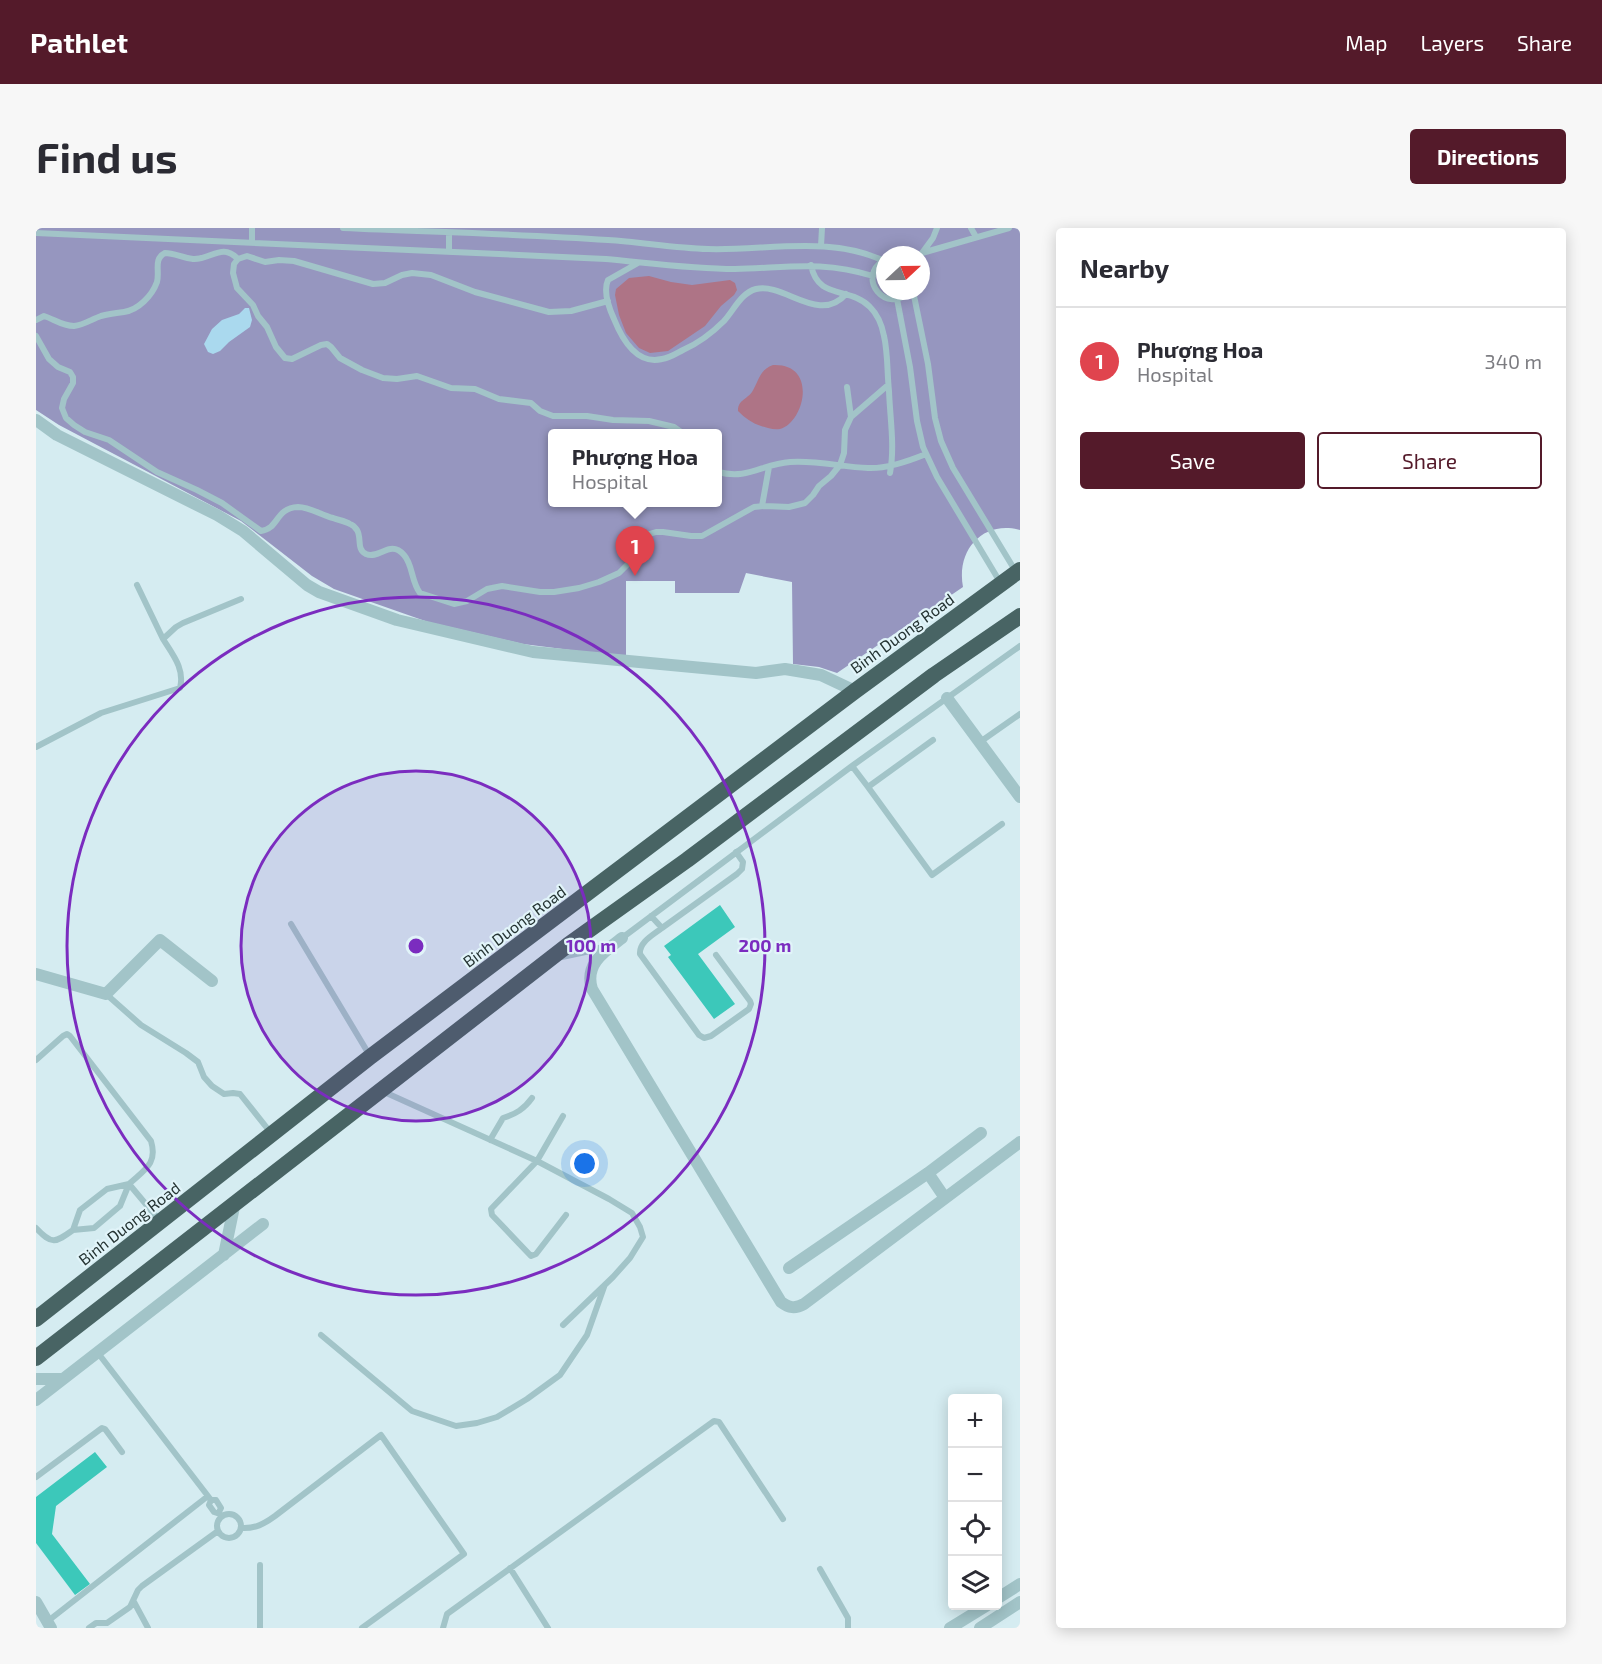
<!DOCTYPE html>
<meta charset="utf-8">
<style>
:root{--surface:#fff;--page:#f7f7f7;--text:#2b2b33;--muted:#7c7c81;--line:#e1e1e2;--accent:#541a2a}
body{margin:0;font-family:"Exo 2",sans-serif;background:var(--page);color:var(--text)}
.controls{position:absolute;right:18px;bottom:18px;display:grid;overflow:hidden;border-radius:6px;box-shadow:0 3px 15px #0003}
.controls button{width:54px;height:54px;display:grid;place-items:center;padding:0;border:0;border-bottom:2px solid var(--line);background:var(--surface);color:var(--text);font:30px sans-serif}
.compass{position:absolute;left:840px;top:18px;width:54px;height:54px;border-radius:50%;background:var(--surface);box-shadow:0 3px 15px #0003;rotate:68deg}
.you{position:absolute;left:549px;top:936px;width:21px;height:21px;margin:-15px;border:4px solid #fff;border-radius:50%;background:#1a73e8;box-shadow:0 0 0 9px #1a73e833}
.badge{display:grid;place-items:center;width:39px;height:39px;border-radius:50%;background:var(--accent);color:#fff;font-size:20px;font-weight:700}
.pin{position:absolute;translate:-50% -50px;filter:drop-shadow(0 2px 3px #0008)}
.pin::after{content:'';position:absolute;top:32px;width:21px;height:18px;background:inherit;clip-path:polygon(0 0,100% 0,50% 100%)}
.popup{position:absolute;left:512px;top:201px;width:174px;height:78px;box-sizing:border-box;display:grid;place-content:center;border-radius:6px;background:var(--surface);filter:drop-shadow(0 2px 4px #0005);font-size:20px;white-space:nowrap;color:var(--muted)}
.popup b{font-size:22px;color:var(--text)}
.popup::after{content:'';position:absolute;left:50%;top:100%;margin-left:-12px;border:12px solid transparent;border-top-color:var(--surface)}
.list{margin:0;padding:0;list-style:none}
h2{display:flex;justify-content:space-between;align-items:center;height:78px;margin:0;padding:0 24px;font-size:26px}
h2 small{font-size:20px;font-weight:400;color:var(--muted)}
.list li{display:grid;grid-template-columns:39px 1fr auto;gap:18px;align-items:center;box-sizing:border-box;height:108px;padding:0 24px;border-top:2px solid var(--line)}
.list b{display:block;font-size:22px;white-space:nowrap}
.list p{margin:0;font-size:20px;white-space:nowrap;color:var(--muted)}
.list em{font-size:20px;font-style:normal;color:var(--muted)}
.actions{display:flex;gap:12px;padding:18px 24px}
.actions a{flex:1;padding:14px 0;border:2px solid var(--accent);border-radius:6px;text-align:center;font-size:21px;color:var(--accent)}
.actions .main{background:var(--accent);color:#fff}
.icon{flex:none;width:33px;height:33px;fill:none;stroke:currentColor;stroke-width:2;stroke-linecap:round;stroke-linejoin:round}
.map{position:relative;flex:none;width:984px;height:1400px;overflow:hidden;border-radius:6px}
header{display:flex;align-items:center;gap:36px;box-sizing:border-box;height:84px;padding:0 30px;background:var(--accent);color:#fff}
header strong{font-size:28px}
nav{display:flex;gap:33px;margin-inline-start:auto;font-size:21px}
.intro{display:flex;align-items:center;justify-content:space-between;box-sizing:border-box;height:144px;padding:0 36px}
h1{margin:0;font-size:42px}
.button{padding:15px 27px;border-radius:6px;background:var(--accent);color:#fff;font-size:21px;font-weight:700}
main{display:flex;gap:36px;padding:0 36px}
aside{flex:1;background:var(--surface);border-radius:6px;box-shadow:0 3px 15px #0003}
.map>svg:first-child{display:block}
.green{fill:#9696bf;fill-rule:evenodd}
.sand{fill:#aad9ee}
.water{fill:#ae7486}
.building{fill:#3cc8ba}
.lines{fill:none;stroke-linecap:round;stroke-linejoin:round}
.service{stroke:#a2c4c8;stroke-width:6}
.minor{stroke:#a2c4c8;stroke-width:12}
.trunk{stroke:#486464;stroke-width:16}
.ring{fill:none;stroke:#7b2cbf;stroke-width:3}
.labels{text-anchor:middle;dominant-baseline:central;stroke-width:4.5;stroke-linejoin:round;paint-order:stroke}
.street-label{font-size:16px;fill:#243332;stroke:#e1f4f9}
.centre{fill:#7b2cbf;stroke:#e1f4f9;stroke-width:3}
.ring-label{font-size:18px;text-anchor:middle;font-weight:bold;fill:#7b2cbf;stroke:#e1f4f9;stroke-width:4.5;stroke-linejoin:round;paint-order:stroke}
</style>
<header>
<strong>Pathlet</strong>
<nav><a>Map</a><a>Layers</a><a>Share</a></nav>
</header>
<div class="intro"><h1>Find us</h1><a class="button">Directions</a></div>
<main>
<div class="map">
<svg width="984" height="1400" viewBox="0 0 984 1400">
<rect width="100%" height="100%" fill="#d5ecf1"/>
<path class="green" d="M0,0h984v302c-37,-10 -64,20 -57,57l-126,86 -18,-6 -26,-3 -1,-82 -46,-9 -7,20h-64v-12h-49v76l-103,-13 -95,-22 -94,-33 -22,-13 -71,-55 -182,-96 -23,-15zM849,27h36v36h-36zM516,206h166v68h-166z"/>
<path class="sand" d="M209,80h4l3,12 -2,7 -21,15 -9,9 -7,3 -5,-2 -4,-8 8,-15 10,-9 17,-6z"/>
<path class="water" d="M613,48l22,6 21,3 38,-5 5,3 2,7 -3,5 -13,11 -16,20 -37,25 -18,2 -11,-5 -13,-15 -7,-18 -4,-20 1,-6 13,-11z
M737,137c45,-2 32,57 7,64 -7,1 -13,-1 -19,-3 -9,-3 -16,-8 -23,-15 0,-11 8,-11 14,-19 7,-11 7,-22 21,-27z"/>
<path class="building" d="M684,677l15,22 -37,27 37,50 -21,15 -46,-62 3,-2 -7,-9z
M59,1224l12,15 -51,39 -4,28 38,50 -15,11 -39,-52v-46z"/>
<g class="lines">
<path class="service" d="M307,0c88,4 176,6 265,12 33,2 66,8 100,9 57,2 122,-14 176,12
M935,0l5,9
M0,5l570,26c43,4 86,10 129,10 51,-1 87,-9 138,7
M216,15v-15
M785,18l1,-18
M413,24v-19
M886,25l87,-25
M886,25l11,-15 4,-10
M848,32c-29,18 3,56 26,31
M602,35l-30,17c-5,11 1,28 6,39 8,20 23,46 48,40 8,-1 15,-6 21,-9 16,-7 29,-17 41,-29 10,-11 17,-28 32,-32 28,-7 63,36 90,5
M775,37c7,36 39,21 59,42 8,8 12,18 14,29 4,17 3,37 5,55 1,27 6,55 1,82
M877,63l15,73 7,54 6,23 12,27 63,104
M861,71l13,68 7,54 6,26 14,30 63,105
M572,73l-37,10 -22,1 -74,-20 -44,-17 -19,-2 -10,2 -17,8 -12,1 -79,-23 -15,-1 -14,2 -18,-6 -9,3 -4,5 -1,9 4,15 16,17 5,11 9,11 9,20 9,11 7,1 29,-14 6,-1 4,3 9,11 22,12 21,8 14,1 20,-3 34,12 24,1 24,10 32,4 9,8 13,5h34l26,4 36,1 25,6 10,7
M0,92l8,-4c10,3 18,10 30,10 10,-1 18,-7 27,-10 7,-2 15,-3 23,-4 14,-2 28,-16 33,-30 3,-11 -4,-23 8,-29 9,0 18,5 28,6 18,1 29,-17 45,0
M0,108l13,23 9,8 12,5 3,5v6l-9,16 -2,9 4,10 8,7 11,7 24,8 48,32 40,18 25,13 39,28c18,-2 14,-23 37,-24 12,0 23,8 35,11 5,2 12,3 17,6 3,1 5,3 7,6 5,8 -1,19 9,24 13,6 24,-15 38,1 9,10 7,26 16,38l34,11 13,-3 20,-12 15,-3 38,6h14l25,-4 20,-6 20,-9 10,-10 9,-23 5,-4 13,-4h7l28,4h11l52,-29 11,-1 24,1 16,-4 8,-8 6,-9 12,-10 9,-11 4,-12 1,-23 6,-13 37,-32
M811,159l4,30
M682,244c30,8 44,-8 72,-10 26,-2 52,5 78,6 19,1 41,-7 58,-14
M726,278l7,-39
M101,357l26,54
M897,512l-65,47 64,88 70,-51
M944,514l40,-28
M0,519l65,-34 79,-25c5,-19 -7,-33 -17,-49l13,-12 7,-4 58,-24
M816,538l16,21
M615,688l11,12 75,-54 5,-5 1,-7 -7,-10
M255,696l79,132
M626,700c-9,7 -23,14 -22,26l59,81 5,3 7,-2 38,-27 2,-5 -1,-3 -34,-46
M586,710l230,-172 168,-120
M526,729l28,-6 17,-6
M70,766l35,31 45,28 12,9 6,15 8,9 12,8 9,-1 7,1 31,39
M0,832l27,-24 4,-2 3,2 81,105c7,23 -7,29 -22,43l31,37
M346,863l155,70 72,38 23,14 8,14 3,10 -13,21 -17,19 -50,48
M527,888l-26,45 -46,48 1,6 39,41 5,-2 30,-39
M454,912l13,-22c13,-4 21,-9 29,-20
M93,956l-9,22 -26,22 -21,2 7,-20 27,-21z
M0,1000c16,17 19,15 37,2
M285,1107l91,76 44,15 21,-3 20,-6 30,-18 33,-24 27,-40 17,-48
M62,1125l113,147h5l5,8 -2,4
M0,1249l66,-49 3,1 17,23
M175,1272l-2,5 5,7 6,2
M181 1298a12 12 0 1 1 24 0a12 12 0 1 1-24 0Z
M205,1300c14,1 23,-4 34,-12l106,-81 83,119 -102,74
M224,1337v63
M474,1340l38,60
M784,1341l28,49v10
M98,1374l14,26
M12,1393l160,-125
M53,1400l7,-5h11l23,-16 8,-17 4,-4 76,-55
M407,1400l4,-14 267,-193 5,1 64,97"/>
<path class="minor" d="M0,192l21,15 160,80 26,16 64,54 12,7 78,28 136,32 223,21 29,-4 36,6 34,16
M911,470l73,99
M586,710c-17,13 -38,26 -30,51l189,313c8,6 14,7 23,2l216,-162
M0,746l70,20 54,-54 52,41
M892,945l17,25
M188,1027l11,-53
M753,1040l139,-95 53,-40
M0,1151h27
M0,1172l227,-176
M962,1370l22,-14
M0,1374l15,26
M914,1400l36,-22
M944,1400l40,-26"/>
<path class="trunk" d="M0,1091l334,-262 485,-366 165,-121
M0,1130l532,-413 119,-85 247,-185 86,-59"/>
</g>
<circle cx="380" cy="718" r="175" fill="#7b2cbf" fill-opacity=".12"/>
<g class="ring">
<circle cx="380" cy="718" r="175"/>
<circle cx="380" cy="718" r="349"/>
</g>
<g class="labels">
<g class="street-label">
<text transform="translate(866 405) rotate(-36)">Binh Duong Road</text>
<text transform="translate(478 698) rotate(-37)">Binh Duong Road</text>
<text transform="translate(93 995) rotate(-38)">Binh Duong Road</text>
</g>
</g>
<circle cx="380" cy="718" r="9" class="centre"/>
<g class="ring-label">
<text x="555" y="724">100 m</text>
<text x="729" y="724">200 m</text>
</g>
</svg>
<div class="controls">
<button>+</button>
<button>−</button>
<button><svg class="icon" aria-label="locate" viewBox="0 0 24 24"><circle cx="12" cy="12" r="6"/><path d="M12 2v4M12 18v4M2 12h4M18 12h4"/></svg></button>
<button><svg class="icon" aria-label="layers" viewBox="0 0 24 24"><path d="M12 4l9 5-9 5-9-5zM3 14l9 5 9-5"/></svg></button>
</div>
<svg class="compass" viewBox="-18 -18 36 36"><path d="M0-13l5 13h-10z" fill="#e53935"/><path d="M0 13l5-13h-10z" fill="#7c7c81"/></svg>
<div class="you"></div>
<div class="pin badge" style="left:599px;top:348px;background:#e0444e">1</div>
<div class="popup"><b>Phượng Hoa</b>Hospital</div>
</div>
<aside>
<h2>Nearby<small></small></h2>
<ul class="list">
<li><span class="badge" style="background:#e0444e">1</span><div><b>Phượng Hoa</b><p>Hospital</p></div><em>340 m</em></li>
</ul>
<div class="actions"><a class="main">Save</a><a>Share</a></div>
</aside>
</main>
